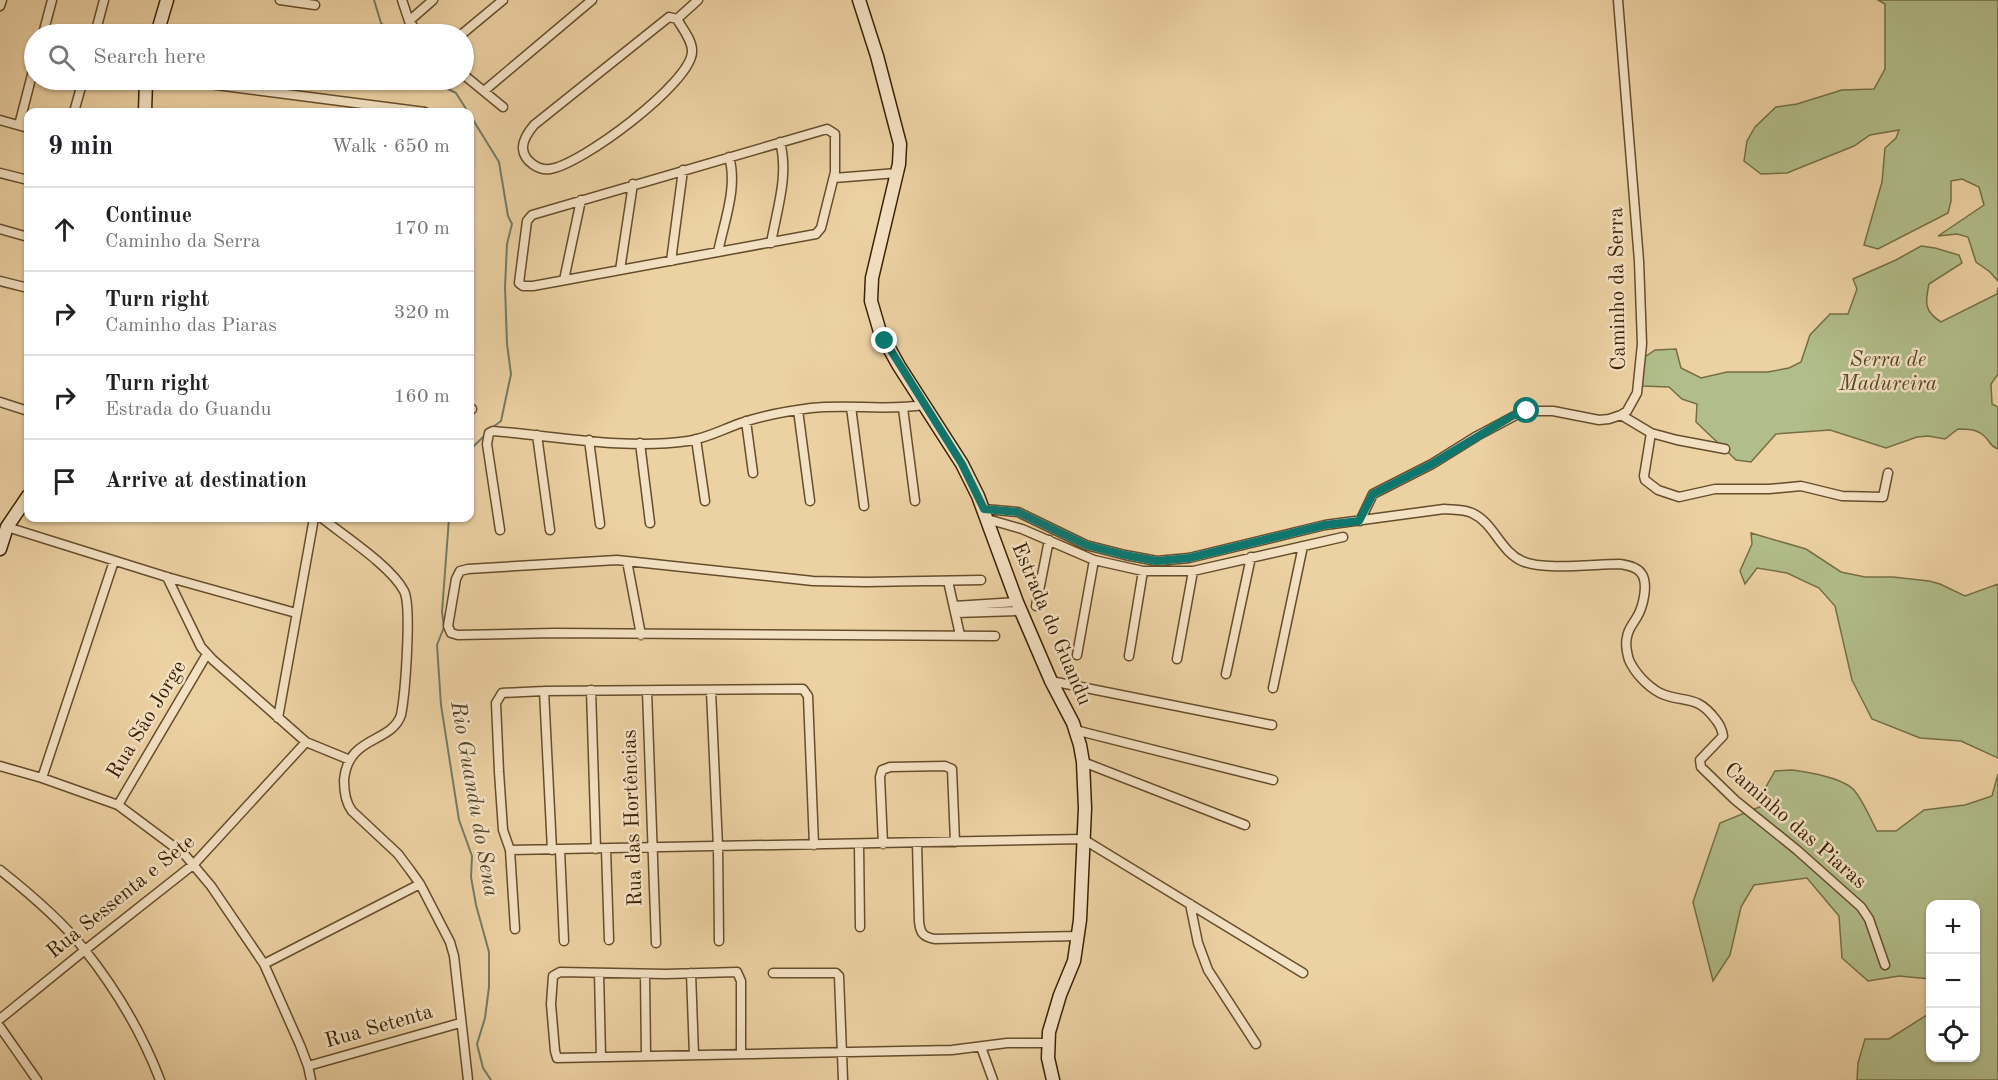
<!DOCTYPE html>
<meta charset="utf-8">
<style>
:root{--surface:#fff;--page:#f2f2f2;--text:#202124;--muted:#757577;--line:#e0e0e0}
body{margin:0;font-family:"Old Standard TT",serif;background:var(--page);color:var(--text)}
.controls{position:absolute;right:18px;bottom:18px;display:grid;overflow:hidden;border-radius:12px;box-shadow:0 2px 4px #0004}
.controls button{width:54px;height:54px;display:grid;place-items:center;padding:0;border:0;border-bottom:2px solid var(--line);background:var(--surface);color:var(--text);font:30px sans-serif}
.stop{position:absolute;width:18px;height:18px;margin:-14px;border:4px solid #0f766e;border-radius:50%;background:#fff}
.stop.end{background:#0f766e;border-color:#fff;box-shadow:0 2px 6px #0008}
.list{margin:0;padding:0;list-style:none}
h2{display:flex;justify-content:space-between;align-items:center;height:78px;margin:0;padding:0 24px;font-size:26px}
h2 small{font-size:20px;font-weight:400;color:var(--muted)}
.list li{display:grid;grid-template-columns:39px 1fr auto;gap:18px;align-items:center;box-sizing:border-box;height:84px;padding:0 24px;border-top:2px solid var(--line)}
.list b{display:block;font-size:22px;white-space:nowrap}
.list p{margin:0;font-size:20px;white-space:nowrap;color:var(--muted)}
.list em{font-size:20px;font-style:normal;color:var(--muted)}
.icon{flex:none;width:33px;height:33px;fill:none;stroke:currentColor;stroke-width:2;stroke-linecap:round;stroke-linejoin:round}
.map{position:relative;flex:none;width:1998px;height:1080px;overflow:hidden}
.search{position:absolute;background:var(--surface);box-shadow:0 2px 4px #0004;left:24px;top:24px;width:450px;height:66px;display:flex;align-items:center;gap:15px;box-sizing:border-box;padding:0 21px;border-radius:33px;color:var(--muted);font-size:22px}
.panel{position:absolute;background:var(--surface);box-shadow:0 2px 4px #0004;left:24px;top:108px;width:450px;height:414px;border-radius:12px}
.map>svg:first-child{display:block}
.green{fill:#b1bd8a;stroke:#766f46;stroke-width:1.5}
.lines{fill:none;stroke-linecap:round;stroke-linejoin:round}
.stream{stroke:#737b65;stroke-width:2}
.street-casing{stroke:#664d2b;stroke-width:11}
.secondary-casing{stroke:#3a2103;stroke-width:15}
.street{stroke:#f3e1c3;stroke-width:8}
.secondary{stroke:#f3e1c3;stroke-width:12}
.route{stroke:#0f766e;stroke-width:8}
.labels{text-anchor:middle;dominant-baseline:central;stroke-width:5;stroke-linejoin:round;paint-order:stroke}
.street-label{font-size:21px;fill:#3a2103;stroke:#f3e1c3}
.park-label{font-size:21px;font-style:italic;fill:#584825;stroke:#f3e1c3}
.water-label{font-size:22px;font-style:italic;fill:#52462c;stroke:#f3e1c3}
</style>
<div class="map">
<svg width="1998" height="1080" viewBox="0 0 1998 1080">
<rect width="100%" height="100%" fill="#ecd1a3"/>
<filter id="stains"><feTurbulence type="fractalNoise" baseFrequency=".00333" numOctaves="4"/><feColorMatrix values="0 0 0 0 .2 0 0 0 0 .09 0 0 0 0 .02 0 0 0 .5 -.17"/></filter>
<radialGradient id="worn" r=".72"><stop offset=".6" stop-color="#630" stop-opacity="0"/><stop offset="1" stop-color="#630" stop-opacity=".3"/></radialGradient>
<path class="green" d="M1878,0h120v281l-8,-9 -14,-10 -8,-25 -11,-3 -19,2 46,-31 -5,-18 -17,-8 -11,2v20l-3,12 -70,36 -14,-4 18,-63 3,-34 11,-10 3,-8 -29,5 -16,11 -67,27 -26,1 -17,-13 3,-20 8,-14 21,-20 21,-3 45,-14 32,-1 11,-20v-65z
M1921,246l14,2 24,7 3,8 -33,21c-4,19 -5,27 12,38l56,-28 1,-7v87l-7,10 1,20 6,3v42c-9,-3 -8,-9 -15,-14 -7,-6 -16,-6 -25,-6l-13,10 -17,-3 -11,1 -31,11 -56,-18 -54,4 -25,28 -15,-2 -40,-38 1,-18 -15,-5 -13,-12 -27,-1 3,-29 10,-7 21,-1 5,19 20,10 26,-6h41l21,-4 12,-6 9,-27 20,-21h18l9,-25 -4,-10 43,-19z
M1751,533l55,16 35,23 24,5h28l36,4 11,3 25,12 33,-12v174l-37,-17 -41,-3 -48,-19 -20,-39 -17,-74 -16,-18 -32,-15 -30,-5 -12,16 -5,-13 12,-27z
M1792,770c16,2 51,8 62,20 10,12 16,28 23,41h19l28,-21 41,-5 27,-9 6,-22v306h-141l1,-17 7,-24h24l41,-26v45h46v-154h-46v75l-31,-3 -31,5 -26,-23 -3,-42 -32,-38 -53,7 -13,22 -11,48 -17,26 -20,-79 27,-79 42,-17 1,-14 12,-21z"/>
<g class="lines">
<path class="stream" d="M374,0l7,23 11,11
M430,80l26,13 12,19
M470,115l29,47 9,54 4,8 -5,20 -2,43 2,57 4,30 -10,47 -8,6
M470,450l17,-17
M449,518l-7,94 2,15 -7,18 4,60 18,115 13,36 -1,21 5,28 13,47v35l-4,31 -8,26 6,24 8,12"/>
<g class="street-casing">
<path id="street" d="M280,0l35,5
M402,0l7,21 10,13
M0,6l2,-6
M669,17l8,2c5,9 16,22 15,33 -1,31 -111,113 -142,117 -11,2 -26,-8 -27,-20 -1,-9 6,-18 11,-24z
M677,19l21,-19
M409,21l24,-21
M43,34l9,-34
M95,34l9,-34
M462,34l41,-34
M464,75l39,32
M178,80l247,32
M484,91l108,-91
M74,112l9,-32
M0,120l28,8
M19,125l15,-58
M827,129l8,5v38l-14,56 -5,6 -283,52h-10l-4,-3 8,-62 5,-6z
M0,173l28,7
M834,178l63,-5
M0,229l28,8
M771,243c6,-34 18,-68 9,-101
M718,252c6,-30 20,-65 11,-95
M671,261l12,-91
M620,270l13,-86
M564,280l17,-80
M0,281l28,7
M0,402l28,9
M851,407l13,99
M903,408l12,93
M470,409h2
M798,410l12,91
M1621,415l30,18 -7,43 1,4 13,10 21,7 36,-8h54l32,-3 41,10 41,1 5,-24
M746,421l7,52
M1651,433l26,7 48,9
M537,435l13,95
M696,439l9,62
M589,440l11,84
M640,443l10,80
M984,509l34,3 68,33 39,10 32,6 32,-3 136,-33 119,-16c9,1 19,0 28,4 22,10 28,38 50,48 23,10 72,3 98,3 7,1 17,3 21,9 8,10 2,34 -4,44 -4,7 -9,12 -10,20 -2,7 0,16 2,23 6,13 18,26 31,33 24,11 36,0 56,27 4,5 6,9 7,16l-23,24 1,7 34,33 62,50 64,57 8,12 16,46
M322,518c22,18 69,48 82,73 8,15 1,104 -3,124 -10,29 -53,20 -57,65 0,11 1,22 8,31l46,43 12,16 10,14 30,58 4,14 14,124
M987,519l35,10 72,31 49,11h50l150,-34
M1360,521l13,-27 59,-30 45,-28 43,-23 7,-2h26l46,9 10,-1 12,-4 6,-4 10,-18 5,-49 -3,-83 -21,-261
M7,527l160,50 129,36
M500,530l-13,-86 2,-11 4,-2c63,5 132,19 195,10 20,-3 37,-13 56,-19 21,-7 44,-11 67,-14 38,-4 75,3 113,-3
M627,561l14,74
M167,577l34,70 12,13 93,82 44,18
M981,580l-115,2 -53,-1 -196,-21 -149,9 -8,2 -4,8 -8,47 3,7 7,2 96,-2 441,3
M948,581l12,54
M954,606l63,-4
M1036,606l13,-66
M956,613l65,-2
M1077,655l17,-95
M1129,656l14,-85
M1177,659l16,-88
M1226,674l25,-117
M1051,681l221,44
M1273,688l30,-142
M591,690l5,159
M544,691l8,159
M647,691l9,252
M711,691l7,156 1,94
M278,718l36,-200
M1075,730l198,50
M1083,762l162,63
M0,766l42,12 76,27 67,50 26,31 53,78 36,81 8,21 3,14
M42,778l72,-217
M118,805l89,-151
M917,843l2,78c1,12 4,16 16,18l144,-3
M859,844l1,83
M883,844l-3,-67 2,-7 8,-3 55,-1 7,3 3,73
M606,849l3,91
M510,850l573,-11 220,134
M560,850l4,91
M0,870c29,23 61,50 84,79 31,39 58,84 76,131
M1190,904l8,39 10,27 48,74
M515,929l-5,-79 -7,-20 -4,-58 -3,-69 6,-10 42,-2 259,-2 5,7 6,149
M264,964l156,-80
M599,973l2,84
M691,973l3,82
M773,973h63l3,3 4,104
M645,974l1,82
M0,1019l85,-69 109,-86 112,-122
M0,1027l37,53
M981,1047l12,33
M741,1054v-73l-4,-9 -71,2 -106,-2 -7,4 -2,28 4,47 2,7 395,-8 55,-7h41
M308,1066l152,-43"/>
</g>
<g class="secondary-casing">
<path id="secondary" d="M859,0l18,56 23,88 -1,20 -27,114 -1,23 9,31 19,34 63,98 16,32 39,106 34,79 22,42 7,22 3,17 2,46 -5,112 -6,41 -14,34 -11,37 -1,26 5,22
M157,34l10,-34
M145,112l1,-32
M0,549l7,-22 21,-31"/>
</g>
<use href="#street" class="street"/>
<use href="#secondary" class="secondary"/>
</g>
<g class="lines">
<path class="route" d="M885,341l77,123 22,45 34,3 68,33 39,10 32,6 32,-3 136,-33 34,-4 14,-27 59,-30 80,-48 15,-5"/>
</g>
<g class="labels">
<g class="street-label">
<text transform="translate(1618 289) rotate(-91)">Caminho da Serra</text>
<text transform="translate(1051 624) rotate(67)">Estrada do Guandu</text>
<text transform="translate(147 720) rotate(-59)">Rua São Jorge</text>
<text transform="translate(633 818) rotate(-92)">Rua das Hortências</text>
<text transform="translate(1795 826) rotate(41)">Caminho das Piaras</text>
<text transform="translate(121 897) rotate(-39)">Rua Sessenta e Sete</text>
<text transform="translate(379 1027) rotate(-16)">Rua Setenta</text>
</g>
<g class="park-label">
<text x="1888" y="360">Serra de<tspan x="1888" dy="24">Madureira</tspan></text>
</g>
<g class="water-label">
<text transform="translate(474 799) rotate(80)">Rio Guandu do Sena</text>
</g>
</g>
<rect width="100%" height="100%" filter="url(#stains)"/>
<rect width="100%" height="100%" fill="url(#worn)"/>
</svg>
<div class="controls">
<button>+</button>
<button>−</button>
<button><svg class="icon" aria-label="locate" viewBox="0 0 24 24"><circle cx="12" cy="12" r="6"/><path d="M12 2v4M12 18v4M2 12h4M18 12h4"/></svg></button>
</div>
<div class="stop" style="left:1527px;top:411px"></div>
<div class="stop end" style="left:885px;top:341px"></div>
<div class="search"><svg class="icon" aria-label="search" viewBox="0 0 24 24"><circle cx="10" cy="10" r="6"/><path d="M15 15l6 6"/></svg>Search here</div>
<section class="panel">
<h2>9 min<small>Walk · 650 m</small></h2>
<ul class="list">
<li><svg class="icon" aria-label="ahead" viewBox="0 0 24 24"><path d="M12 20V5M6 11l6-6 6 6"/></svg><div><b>Continue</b><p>Caminho da Serra</p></div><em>170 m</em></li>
<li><svg class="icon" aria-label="right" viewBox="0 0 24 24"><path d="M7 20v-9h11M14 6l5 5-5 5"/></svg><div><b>Turn right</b><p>Caminho das Piaras</p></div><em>320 m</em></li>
<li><svg class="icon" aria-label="right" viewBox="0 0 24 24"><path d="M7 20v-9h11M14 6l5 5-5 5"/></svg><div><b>Turn right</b><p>Estrada do Guandu</p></div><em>160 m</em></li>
<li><svg class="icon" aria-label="arrive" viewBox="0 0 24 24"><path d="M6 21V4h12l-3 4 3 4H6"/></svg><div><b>Arrive at destination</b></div></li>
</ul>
</section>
</div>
